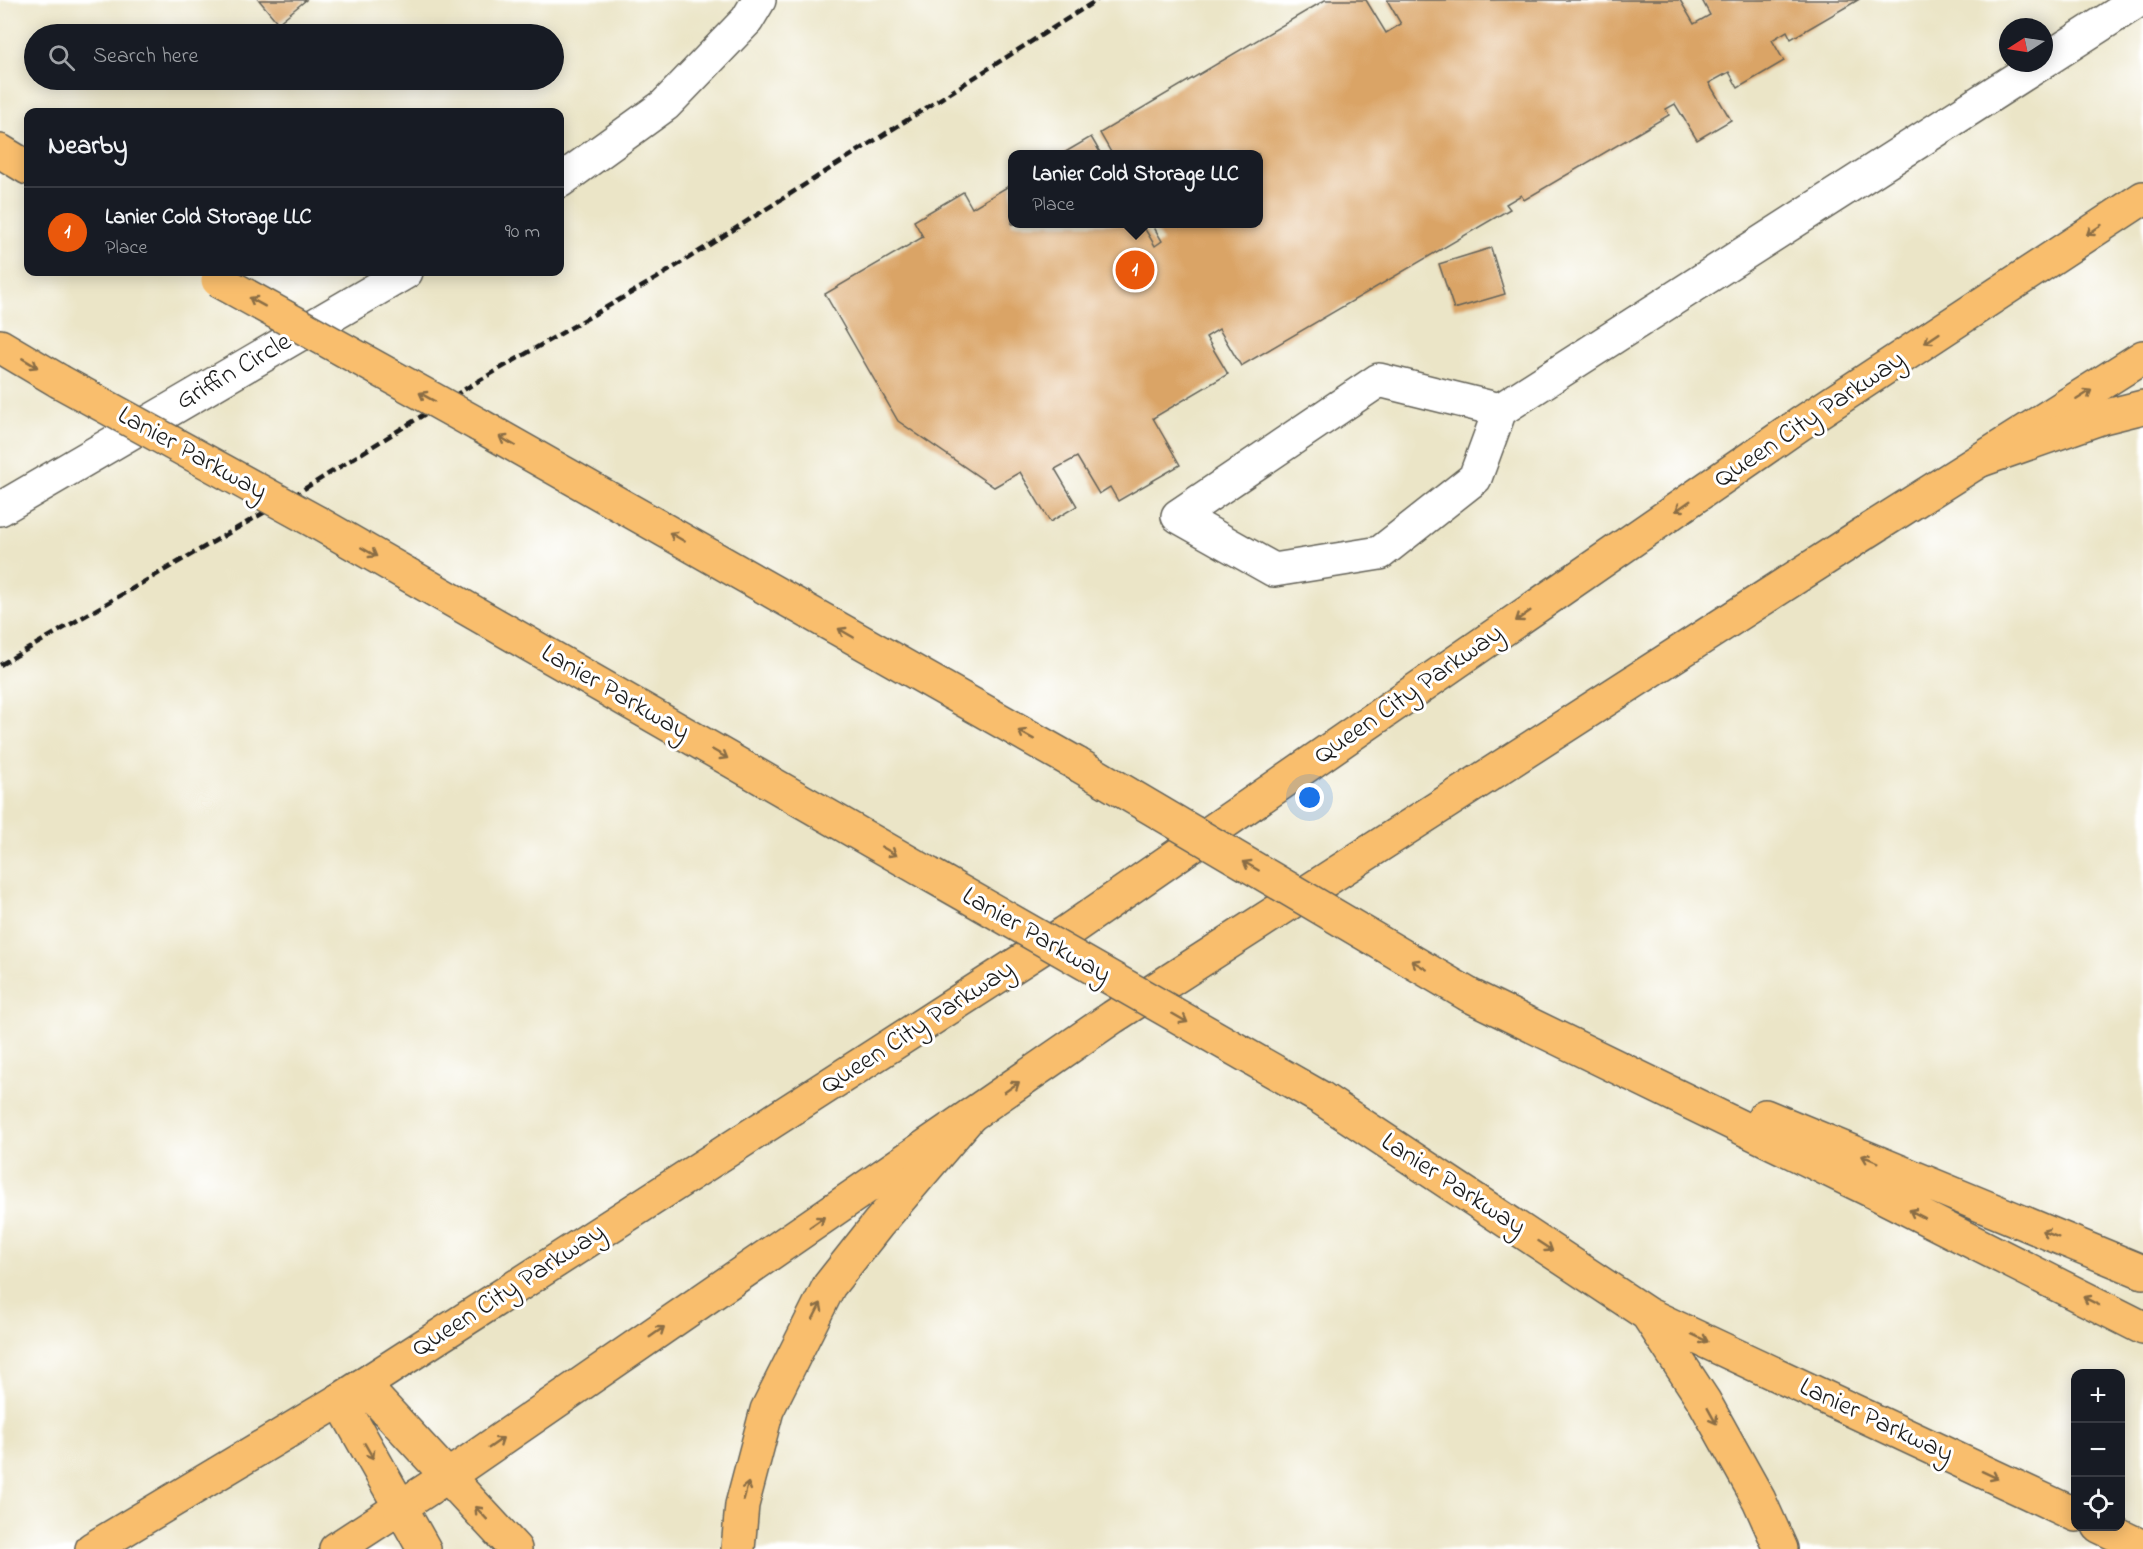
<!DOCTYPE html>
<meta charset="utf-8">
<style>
:root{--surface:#171b24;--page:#20242c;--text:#f1f3f6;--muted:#9ea1a6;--line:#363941;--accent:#ea580c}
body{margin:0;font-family:"Indie Flower",sans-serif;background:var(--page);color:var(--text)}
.controls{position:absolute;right:18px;bottom:18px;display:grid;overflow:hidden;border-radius:12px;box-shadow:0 3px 15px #0003}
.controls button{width:54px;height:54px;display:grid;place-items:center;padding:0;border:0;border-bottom:2px solid var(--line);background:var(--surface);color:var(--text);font:30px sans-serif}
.compass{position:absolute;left:1999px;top:18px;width:54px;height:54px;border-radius:50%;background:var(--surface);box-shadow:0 3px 15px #0003;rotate:258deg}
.you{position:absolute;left:1310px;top:798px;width:21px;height:21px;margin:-15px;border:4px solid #fff;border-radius:50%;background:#1a73e8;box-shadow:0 0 0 9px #1a73e833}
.badge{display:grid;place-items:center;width:39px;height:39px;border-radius:50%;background:var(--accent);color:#fff;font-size:20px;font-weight:700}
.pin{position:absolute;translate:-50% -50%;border:3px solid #fff;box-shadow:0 2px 6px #0006}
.popup{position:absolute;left:1008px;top:150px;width:255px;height:78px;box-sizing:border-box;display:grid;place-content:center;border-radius:12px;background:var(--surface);filter:drop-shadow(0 2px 4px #0005);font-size:20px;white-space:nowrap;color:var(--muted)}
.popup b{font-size:22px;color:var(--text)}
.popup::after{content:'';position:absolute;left:50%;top:100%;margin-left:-12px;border:12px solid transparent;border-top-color:var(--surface)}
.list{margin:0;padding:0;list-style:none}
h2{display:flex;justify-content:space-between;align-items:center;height:78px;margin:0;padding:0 24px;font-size:26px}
h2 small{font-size:20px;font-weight:400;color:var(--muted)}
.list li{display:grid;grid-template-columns:39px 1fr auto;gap:18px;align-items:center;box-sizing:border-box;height:90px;padding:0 24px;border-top:2px solid var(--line)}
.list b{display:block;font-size:22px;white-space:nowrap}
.list p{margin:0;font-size:20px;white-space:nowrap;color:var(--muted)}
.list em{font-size:20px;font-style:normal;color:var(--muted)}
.icon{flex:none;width:33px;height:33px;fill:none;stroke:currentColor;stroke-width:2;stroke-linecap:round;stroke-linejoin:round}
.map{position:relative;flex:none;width:2143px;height:1549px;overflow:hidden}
.search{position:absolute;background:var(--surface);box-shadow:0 3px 15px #0003;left:24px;top:24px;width:540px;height:66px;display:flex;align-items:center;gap:15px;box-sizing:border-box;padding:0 21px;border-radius:33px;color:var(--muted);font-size:22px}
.panel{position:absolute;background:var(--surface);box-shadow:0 3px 15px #0003;left:24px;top:108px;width:540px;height:168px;border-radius:12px}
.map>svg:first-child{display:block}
.building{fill:#daa466}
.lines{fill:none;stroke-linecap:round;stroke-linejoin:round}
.minor-casing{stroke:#646258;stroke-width:36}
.major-casing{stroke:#646258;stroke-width:36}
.highway-casing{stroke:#646258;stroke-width:36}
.minor{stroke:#fff;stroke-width:33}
.major{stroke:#f9be6d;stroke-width:33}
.highway{stroke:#f9be6d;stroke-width:33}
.rail{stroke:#1c1c1c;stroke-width:4.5;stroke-dasharray:9 4.5;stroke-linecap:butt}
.highway-bridge-casing{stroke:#646258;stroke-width:36;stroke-linecap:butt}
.highway-bridge{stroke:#f9be6d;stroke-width:33}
.oneway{stroke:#8a6d44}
.labels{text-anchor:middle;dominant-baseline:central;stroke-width:6;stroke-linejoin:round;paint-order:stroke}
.street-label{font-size:27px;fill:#1c1c1c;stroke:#fff}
</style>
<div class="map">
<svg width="2143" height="1549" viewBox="0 0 2143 1549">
<rect width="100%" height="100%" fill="#fff"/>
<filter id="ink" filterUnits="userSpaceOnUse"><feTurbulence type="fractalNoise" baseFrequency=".0167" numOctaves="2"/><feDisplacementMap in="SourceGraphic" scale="12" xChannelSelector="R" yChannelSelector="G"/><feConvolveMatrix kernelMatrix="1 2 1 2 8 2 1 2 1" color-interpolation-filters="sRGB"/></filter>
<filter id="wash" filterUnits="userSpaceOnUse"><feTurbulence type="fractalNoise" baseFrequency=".008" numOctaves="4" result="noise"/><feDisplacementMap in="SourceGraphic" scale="24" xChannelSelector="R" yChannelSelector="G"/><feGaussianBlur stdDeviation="1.35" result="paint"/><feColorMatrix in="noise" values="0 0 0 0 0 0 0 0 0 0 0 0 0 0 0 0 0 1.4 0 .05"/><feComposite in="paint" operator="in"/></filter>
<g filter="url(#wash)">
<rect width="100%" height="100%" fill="#ebe5c7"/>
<g id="blocks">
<path class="building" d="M259,0h47l-28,23z
M1325,0h41l20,33 15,-9 -14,-24h293l14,24 16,-9 -8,-15h156l-67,39 -4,-8 -15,9 12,21 -46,27 -9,-16 -20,11 22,37 -34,20 -22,-36 -9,5 3,6 -145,85 -3,-5 -15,9 4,5 -269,157 -22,-37 -13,8 22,37 -75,44 27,47 -62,36 -8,-14 -11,7 -22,-37 -22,12 22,37 -27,16 -30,-50 -26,15 -96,-66 -73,-127 98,-57 -9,-16 49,-29 9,16 40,-24v40h130l13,22 7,-5 -10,-17h106v-70h-146l-12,-21z
M1091,137l10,17h-39z
M1491,248l14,46 -51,15 -15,-45z"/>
</g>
</g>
<g filter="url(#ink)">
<use href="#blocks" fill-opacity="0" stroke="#646258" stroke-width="1.5"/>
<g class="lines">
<g class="minor-casing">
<path id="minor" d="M2044,61l95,-61
M560,181l105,-76 82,-85 12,-20
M1500,410l-121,-30 -201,136 96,54 106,-17 95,-75 25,-68 541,-347
M0,509l406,-237"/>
</g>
<g class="major-casing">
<path id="major" d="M92,1549l248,-149 725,-467 735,-509 343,-226
M336,1549l112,-73 665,-459 747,-481 283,-179"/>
</g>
<g class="highway-casing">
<path id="highway" d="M0,151l28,17
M0,346l59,35
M479,425l598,339
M1981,460l122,-43 40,-10
M318,523l611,351
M1469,995l401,195 273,138
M1321,1098l326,216 429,201
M1765,1116l378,156
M1647,1314l57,87 55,99 22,49
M363,1385l152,164
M340,1400l84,149
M2099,1526l44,21
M738,1549l4,-44 25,-95 62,-124 49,-62 92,-108"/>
</g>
<use href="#minor" class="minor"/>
<use href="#major" class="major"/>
<use href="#highway" class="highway"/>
<path class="rail" d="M0,665l296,-171 174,-108 187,-108 440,-278"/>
<g class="highway-bridge-casing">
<path id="highway-bridge" d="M218,280l261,145
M59,381l259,142
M1077,764l392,231
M929,874l392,224"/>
</g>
<use href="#highway-bridge" class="highway-bridge"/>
</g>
<defs><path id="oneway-shaft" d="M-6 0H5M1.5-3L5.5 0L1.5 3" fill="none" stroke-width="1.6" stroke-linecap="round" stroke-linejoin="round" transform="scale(1.5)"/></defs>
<g class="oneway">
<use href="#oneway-shaft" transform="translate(2094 230) rotate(146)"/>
<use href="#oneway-shaft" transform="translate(257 302) rotate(-151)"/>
<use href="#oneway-shaft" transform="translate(1932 338) rotate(146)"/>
<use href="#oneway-shaft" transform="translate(30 363) rotate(31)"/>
<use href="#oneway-shaft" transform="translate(2084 395) rotate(-32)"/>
<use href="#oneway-shaft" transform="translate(427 397) rotate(-151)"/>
<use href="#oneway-shaft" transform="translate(507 441) rotate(-150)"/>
<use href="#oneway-shaft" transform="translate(1683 506) rotate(145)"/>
<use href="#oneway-shaft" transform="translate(677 537) rotate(-150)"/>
<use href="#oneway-shaft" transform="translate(369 552) rotate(30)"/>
<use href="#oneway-shaft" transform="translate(1523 616) rotate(145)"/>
<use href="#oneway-shaft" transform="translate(846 633) rotate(-150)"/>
<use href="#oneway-shaft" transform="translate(1026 735) rotate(-151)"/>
<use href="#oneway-shaft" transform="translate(720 754) rotate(30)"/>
<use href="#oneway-shaft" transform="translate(889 851) rotate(30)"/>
<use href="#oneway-shaft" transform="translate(1251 866) rotate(-150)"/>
<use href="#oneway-shaft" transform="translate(1419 965) rotate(-150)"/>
<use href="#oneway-shaft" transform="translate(1180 1018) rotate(30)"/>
<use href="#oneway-shaft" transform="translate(1012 1087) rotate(-35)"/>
<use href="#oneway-shaft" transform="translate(1870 1159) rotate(-158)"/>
<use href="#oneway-shaft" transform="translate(1917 1214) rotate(-153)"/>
<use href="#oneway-shaft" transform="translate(817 1222) rotate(-35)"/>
<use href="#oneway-shaft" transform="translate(2050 1234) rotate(-158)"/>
<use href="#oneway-shaft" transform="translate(1545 1246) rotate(33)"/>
<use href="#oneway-shaft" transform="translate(2091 1301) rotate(-153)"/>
<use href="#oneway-shaft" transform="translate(817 1311) rotate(-63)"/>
<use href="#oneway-shaft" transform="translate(657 1332) rotate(-35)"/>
<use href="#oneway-shaft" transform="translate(1700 1338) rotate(25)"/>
<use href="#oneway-shaft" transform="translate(1712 1416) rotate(61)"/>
<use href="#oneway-shaft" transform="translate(496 1443) rotate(-35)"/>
<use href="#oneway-shaft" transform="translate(369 1451) rotate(60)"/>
<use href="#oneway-shaft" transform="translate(1990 1475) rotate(25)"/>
<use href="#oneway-shaft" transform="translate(746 1491) rotate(-75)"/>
<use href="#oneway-shaft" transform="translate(481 1513) rotate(-133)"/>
</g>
</g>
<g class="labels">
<g class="street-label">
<text transform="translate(234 372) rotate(-30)">Griffin Circle</text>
<text transform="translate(1810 420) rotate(-34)">Queen City Parkway</text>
<text transform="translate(192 454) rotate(29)">Lanier Parkway</text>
<text transform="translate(615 693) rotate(30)">Lanier Parkway</text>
<text transform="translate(1409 695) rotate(-35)">Queen City Parkway</text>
<text transform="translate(1036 936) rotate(30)">Lanier Parkway</text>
<text transform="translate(918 1028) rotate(-33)">Queen City Parkway</text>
<text transform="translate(1453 1185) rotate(33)">Lanier Parkway</text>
<text transform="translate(509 1291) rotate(-33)">Queen City Parkway</text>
<text transform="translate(1876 1421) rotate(25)">Lanier Parkway</text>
</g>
</g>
</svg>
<div class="controls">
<button>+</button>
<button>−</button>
<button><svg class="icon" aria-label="locate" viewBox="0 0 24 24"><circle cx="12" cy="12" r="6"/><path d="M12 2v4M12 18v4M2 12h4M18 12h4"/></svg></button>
</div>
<svg class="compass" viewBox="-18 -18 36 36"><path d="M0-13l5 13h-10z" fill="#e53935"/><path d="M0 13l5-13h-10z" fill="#9ea1a6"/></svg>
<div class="you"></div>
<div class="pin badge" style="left:1135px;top:270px">1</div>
<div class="popup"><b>Lanier Cold Storage LLC</b>Place</div>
<div class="search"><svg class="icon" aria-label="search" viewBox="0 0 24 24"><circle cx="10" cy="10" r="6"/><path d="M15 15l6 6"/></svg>Search here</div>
<section class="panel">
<h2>Nearby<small></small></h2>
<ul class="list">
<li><span class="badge">1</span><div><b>Lanier Cold Storage LLC</b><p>Place</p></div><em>90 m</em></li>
</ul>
</section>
</div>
